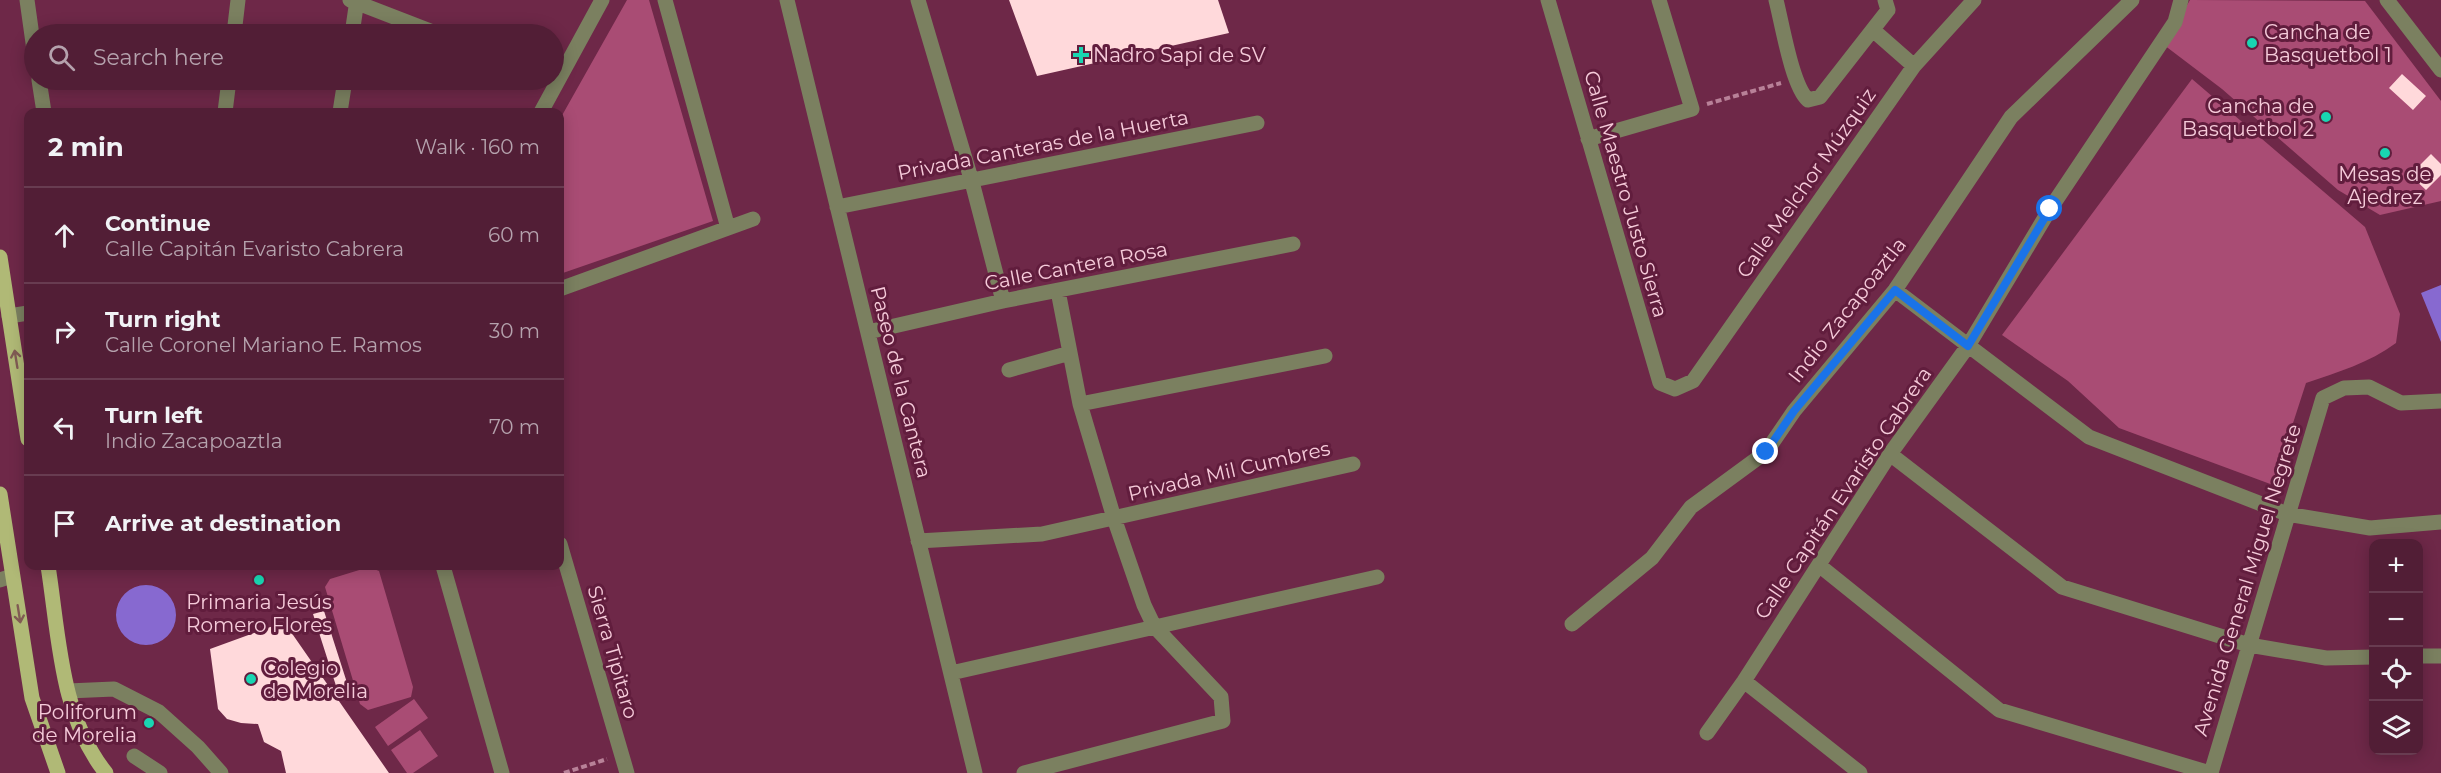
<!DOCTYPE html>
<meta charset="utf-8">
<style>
:root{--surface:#521e36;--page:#58273e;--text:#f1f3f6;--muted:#b5a2ad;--line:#683c51}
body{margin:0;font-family:Montserrat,sans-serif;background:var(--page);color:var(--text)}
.controls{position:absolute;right:18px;bottom:18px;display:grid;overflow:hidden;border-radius:12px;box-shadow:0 3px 15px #0003}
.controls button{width:54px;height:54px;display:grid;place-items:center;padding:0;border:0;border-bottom:2px solid var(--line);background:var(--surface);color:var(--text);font:30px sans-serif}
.stop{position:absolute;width:18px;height:18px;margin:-14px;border:4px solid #1a73e8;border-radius:50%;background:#fff}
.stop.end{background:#1a73e8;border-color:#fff;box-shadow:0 2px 6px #0008}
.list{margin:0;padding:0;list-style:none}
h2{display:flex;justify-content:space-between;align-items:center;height:78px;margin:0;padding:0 24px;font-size:26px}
h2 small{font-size:20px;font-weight:400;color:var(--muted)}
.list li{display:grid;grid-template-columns:39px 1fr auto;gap:18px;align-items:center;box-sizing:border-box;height:96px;padding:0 24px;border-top:2px solid var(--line)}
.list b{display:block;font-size:22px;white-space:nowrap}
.list p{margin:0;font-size:20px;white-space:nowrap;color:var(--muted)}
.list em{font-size:20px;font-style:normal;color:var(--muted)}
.icon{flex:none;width:33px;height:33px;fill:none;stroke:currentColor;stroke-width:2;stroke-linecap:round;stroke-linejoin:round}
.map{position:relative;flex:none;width:2441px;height:773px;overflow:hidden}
.search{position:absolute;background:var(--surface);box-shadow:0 3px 15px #0003;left:24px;top:24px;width:540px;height:66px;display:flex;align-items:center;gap:15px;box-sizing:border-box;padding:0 21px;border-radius:33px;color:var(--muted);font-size:22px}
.panel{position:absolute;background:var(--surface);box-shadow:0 3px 15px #0003;left:24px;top:108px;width:540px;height:462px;border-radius:12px}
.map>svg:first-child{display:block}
.green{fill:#a94c74}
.water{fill:#8769d0}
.building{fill:#ffd9db}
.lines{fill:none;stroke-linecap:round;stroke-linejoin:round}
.path{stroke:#b88198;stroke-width:4;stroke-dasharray:6 3;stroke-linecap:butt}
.minor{stroke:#7b8060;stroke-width:15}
.major{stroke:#b0b976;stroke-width:15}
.oneway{stroke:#815b54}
.route{stroke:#1a73e8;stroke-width:8}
.poi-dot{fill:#19d5b2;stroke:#611d3d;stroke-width:2}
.labels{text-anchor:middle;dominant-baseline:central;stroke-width:6;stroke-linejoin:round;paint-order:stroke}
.poi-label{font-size:20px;fill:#f6cbda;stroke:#611d3d;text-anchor:start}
.street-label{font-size:20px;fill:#f6cbda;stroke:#611d3d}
</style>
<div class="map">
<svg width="2441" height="773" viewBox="0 0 2441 773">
<rect width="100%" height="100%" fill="#6e2848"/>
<path class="green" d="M627,0h22l64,221 -153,53v-155z
M2190,0l175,1 76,100v100l-61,14 -42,-25 -116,-101 -58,-44z
M2192,79l173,148 35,87 -4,29c-27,20 -58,29 -90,40l-33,102 -154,-57 -51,-47 -66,-46z
M369,567l10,4 34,116 -2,10 -43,13 -8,-6 -35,-117 5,-8z
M414,699l14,19 -40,28 -13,-19z
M420,730l18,26 -25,17h-6l-16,-23z"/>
<path class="water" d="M2441,285v57l-20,-49z
M116 615a30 30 0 1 1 60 0a30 30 0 1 1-60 0Z"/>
<path class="building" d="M1009,0h209l11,33 -192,43z
M2402,74l24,22 -13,14 -24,-22z
M2431,154l10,10v11l-15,15 -16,-15z
M324,611l25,78 -11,3 -25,-78z
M284,622l105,151h-103l-5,-22 -17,-9 -6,-18 -17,-1 -14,-4 -9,-10 -8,-60z"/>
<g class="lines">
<path class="path" d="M1707,104l74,-21
M564,773l43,-14"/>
<path class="minor" d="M27,0l7,50
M350,0l88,34
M665,0l63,228
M787,0l188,773
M918,0l54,182 31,119
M1548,0l112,383 15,6 18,-8 221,-315 60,-66
M1776,0c6,23 16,86 32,100l12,-3 68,-87 -3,-10
M2387,0l54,70
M1873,30l41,36
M234,34l4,-34
M352,34l5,-34
M39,80l5,32
M225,112l4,-32
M340,112l5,-32
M541,112l61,-112
M1588,139l104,-30 -33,-109
M837,207l420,-84
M560,289l193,-70
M1895,290l194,147 198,77 83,14 71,-6
M9,316l19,-3
M868,332l135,-31 290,-57
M1009,370l61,-17
M1080,404l245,-48
M1890,454l172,133 187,58 77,13 48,-1
M918,541l124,-7 311,-70
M560,544l67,229
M443,566l59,207
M1820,566l179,144 211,63
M0,580l12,-4
M1572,624l80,-66 39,-51 75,-55 28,-41 101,-121 116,-173 121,-117
M2418,656h23
M951,673l426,-96
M1744,681l116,92
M68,691l46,-2 45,23 39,35 23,26
M1707,733l37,-52 146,-227 78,-108 82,-137 125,-187 6,-22
M134,756l26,17
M1024,773l199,-52 -2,-24 -67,-71 -10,-21 -30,-87 -34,-114 -22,-113
M2211,773l112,-375 21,-10 25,-1 32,16 40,-2"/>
<path class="major" d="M0,257l28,182
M0,494l32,204 26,75
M48,566c11,69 12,150 58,207"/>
</g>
<defs><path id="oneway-shaft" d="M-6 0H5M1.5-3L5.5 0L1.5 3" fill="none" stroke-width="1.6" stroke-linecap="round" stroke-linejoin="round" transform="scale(1.5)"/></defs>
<g class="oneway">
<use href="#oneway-shaft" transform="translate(16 359) rotate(-99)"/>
<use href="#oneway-shaft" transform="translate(19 614) rotate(81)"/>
</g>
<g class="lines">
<path class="route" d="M1766,452l28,-41 101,-121 73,56 82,-137"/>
</g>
<g class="poi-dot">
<circle cx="2252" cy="43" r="6"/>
<path d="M1078 46h6v6h6v6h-6v6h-6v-6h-6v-6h6z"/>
<circle cx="2326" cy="117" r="6"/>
<circle cx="2385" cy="153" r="6"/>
<circle cx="259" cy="580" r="6"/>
<circle cx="251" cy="679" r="6"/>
<circle cx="149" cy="723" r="6"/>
</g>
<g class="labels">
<g class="poi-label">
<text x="2264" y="32">Cancha de<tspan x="2264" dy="23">Basquetbol 1</tspan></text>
<text x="1093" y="55">Nadro Sapi de SV</text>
<text x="2314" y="106" text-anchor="end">Cancha de<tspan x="2314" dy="23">Basquetbol 2</tspan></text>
<text x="2385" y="174" text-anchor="middle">Mesas de<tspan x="2385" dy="23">Ajedrez</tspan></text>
<text x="259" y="602" text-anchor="middle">Primaria Jesús<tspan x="259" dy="23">Romero Flores</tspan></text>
<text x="263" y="668">Colegio<tspan x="263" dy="23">de Morelia</tspan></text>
<text x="137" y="712" text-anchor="end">Poliforum<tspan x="137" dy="23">de Morelia</tspan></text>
</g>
<g class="street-label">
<text transform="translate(1043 145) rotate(-11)">Privada Canteras de la Huerta</text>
<text transform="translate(1806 183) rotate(-55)">Calle Melchor Múzquiz</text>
<text transform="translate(1626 194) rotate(74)">Calle Maestro Justo Sierra</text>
<text transform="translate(1076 266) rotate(-11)">Calle Cantera Rosa</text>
<text transform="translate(1847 310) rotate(-52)">Indio Zacapoaztla</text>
<text transform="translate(901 382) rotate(76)">Paseo de la Cantera</text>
<text transform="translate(1229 471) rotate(-13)">Privada Mil Cumbres</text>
<text transform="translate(1843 493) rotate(-56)">Calle Capitán Evaristo Cabrera</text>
<text transform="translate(2247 580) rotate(-73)">Avenida General Miguel Negrete</text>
<text transform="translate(613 652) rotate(74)">Sierra Tipitaro</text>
</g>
</g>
</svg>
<div class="controls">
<button>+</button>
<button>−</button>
<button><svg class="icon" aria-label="locate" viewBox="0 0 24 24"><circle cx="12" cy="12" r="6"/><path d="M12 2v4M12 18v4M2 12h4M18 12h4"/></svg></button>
<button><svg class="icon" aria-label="layers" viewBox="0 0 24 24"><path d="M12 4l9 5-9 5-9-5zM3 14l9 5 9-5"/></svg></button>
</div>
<div class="stop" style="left:2050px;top:209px"></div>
<div class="stop end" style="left:1766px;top:452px"></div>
<div class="search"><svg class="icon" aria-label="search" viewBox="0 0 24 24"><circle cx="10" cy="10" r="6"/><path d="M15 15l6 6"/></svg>Search here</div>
<section class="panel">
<h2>2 min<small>Walk · 160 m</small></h2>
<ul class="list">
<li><svg class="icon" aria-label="ahead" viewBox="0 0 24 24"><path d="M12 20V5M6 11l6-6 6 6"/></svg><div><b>Continue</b><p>Calle Capitán Evaristo Cabrera</p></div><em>60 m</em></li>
<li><svg class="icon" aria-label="right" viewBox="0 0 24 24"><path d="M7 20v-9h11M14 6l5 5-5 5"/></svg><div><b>Turn right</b><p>Calle Coronel Mariano E. Ramos</p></div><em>30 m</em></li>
<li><svg class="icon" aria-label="left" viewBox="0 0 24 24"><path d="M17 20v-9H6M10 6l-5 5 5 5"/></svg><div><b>Turn left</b><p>Indio Zacapoaztla</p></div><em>70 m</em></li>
<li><svg class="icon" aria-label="arrive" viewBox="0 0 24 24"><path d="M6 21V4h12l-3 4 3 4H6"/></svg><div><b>Arrive at destination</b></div></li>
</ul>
</section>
</div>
